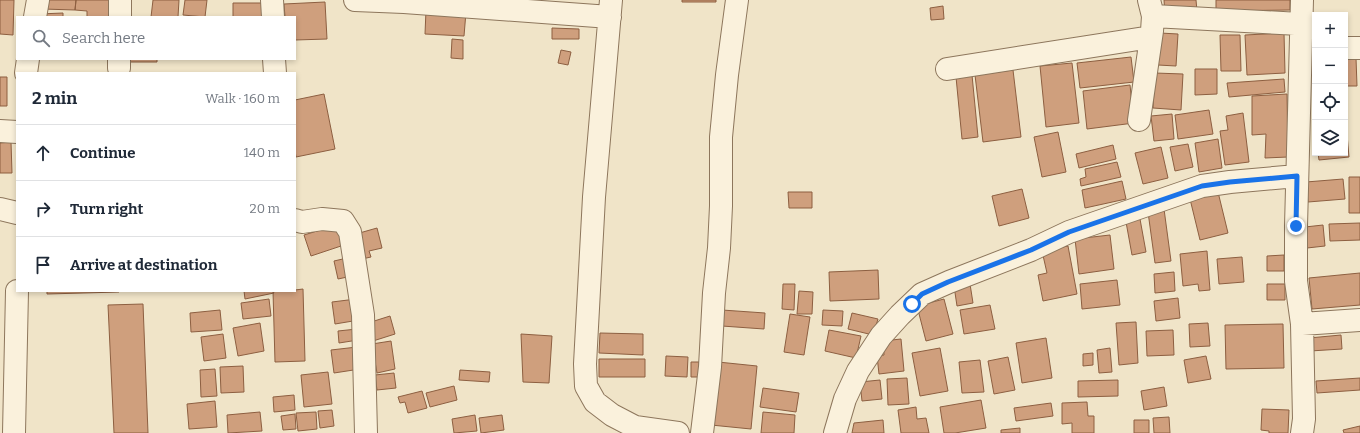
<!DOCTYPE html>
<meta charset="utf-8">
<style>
:root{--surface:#fff;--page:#f2f2f3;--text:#1f2937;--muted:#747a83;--line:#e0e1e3}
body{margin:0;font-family:Bitter,serif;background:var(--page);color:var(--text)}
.controls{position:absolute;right:12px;top:12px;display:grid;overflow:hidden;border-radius:0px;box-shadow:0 2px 6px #0003}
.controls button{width:36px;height:36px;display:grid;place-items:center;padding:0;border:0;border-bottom:1px solid var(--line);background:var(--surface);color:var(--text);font:20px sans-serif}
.stop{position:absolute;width:12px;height:12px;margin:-9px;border:3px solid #1a73e8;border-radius:50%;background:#fff}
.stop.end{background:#1a73e8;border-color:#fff;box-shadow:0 1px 4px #0008}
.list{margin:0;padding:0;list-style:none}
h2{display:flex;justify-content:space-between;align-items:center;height:52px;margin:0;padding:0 16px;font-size:17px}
h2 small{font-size:13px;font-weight:400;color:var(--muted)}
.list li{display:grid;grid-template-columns:26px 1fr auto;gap:12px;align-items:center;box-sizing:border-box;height:56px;padding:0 16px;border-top:1px solid var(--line)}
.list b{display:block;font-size:15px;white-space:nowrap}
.list em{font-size:13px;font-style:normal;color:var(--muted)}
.icon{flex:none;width:22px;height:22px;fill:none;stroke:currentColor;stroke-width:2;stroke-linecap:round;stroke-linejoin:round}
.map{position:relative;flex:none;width:1360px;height:433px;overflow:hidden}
.search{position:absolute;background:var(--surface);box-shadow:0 2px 6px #0003;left:16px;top:16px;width:280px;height:44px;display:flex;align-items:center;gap:10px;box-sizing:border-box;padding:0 14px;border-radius:0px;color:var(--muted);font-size:15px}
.panel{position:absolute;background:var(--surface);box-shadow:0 2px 6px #0003;left:16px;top:72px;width:280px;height:220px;border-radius:0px}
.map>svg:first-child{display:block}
.building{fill:#cf9f7d;stroke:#8d5f41}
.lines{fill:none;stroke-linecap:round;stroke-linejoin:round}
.minor-casing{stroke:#8d765c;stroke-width:24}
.minor{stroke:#faf1dc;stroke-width:22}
.route{stroke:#1a73e8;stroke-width:5}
</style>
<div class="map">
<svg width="1360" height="433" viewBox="0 0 1360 433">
<rect width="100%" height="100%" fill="#f0e4c8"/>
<path class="building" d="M0,0h14l-1,35 -13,-1z
M43,0h33l-1,10 -32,-1z
M76,0h39v17h-28v-6l-12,-1z
M153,0h26l-1,17h-27z
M185,0h22l-2,17 -22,-2z
M682,0h34v2h-34z
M1164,0h32l1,11 -32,3z
M1216,0h74v10l-74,1z
M325,2l2,37 -32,1v-23h-10l-1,-13z
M233,3h33v14h-33z
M943,6l1,13 -13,1 -1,-12z
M426,10l40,2 -2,24 -39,-2z
M63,13v4h-24v-3z
M552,28l27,1v10h-27z
M1160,33l18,1 -2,32 -18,-1z
M1284,33l1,40 -38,2 -2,-40z
M1220,35h20l1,36h-20z
M452,39l11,1v19l-12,-1z
M561,50l10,2 -3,13 -10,-2z
M1131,57l3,25 -54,6 -3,-25z
M1345,58h11l1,28h-12z
M128,59h29v3h-29z
M1072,63l7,60 -33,4 -6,-61z
M1195,69h22v25l-22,1z
M1013,70l8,67 -38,5 -8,-67z
M1155,73l28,1 -2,36 -28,-2z
M972,75l6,62 -16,2 -6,-62z
M0,77h7v29h-7z
M1284,79l1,13 -56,5 -2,-14z
M1130,85l4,38 -47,6 -4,-38z
M324,94l11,55 -39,8 -1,-7v-50z
M1287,94l1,63 -23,1 1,-24 -14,1v-39z
M1209,110l4,24 -35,5 -3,-24z
M1243,113l6,49 -24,3 -5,-34 8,-1 -2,-14z
M1172,114l2,25 -20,2 -3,-25z
M1058,132l8,40 -24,5 -8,-40z
M1345,134h2l2,23 -30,3 -1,-7h27z
M1218,139l4,29 -23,4 -4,-29z
M11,142l1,31h-12v-30z
M1188,144l5,23 -18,4 -5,-24z
M1113,145l3,14 -37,9 -3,-14z
M1161,147l7,31 -25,6 -8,-31z
M1117,162l4,15 -40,9 -1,-7 6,-2 -1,-8z
M1349,177h11v36h-11z
M1343,179l2,20 -37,3 -2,-20z
M1122,181l4,18 -41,9 -3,-18z
M1022,189l7,29 -30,8 -7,-30z
M788,192h24v16h-23z
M1218,192l10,41 -28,7 -10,-41z
M1164,209l7,52 -16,2 -7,-51z
M1140,219l6,33 -14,3 -6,-33z
M343,223l4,21 -36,12 -7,-21z
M1360,223v17l-30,1 -1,-17z
M1323,225l2,21 -18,2 -2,-21z
M377,228l5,20 -13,3 2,6 -9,2 -6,-25z
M1110,235l4,34 -35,5 -4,-35z
M1068,246l9,48 -34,7 -5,-26 9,-2 -5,-22z
M1207,251l3,39 -11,1 -1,-7 -15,2 -3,-32z
M1284,255v16h-17v-15z
M1242,257l2,25 -25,2 -2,-25z
M347,258l5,18 -14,3 -4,-18z
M878,270l1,29 -49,2 -1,-29z
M1174,272l1,19 -20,2 -1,-19z
M1360,273v32l-48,4 -3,-31z
M1117,280l3,25 -38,4 -2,-25z
M783,284h12l-1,26 -12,-1z
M970,284l3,19 -16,3 -3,-20z
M1267,284h18v16h-18z
M303,289l2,72 -30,1 -2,-71h22v-1z
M47,291h72v1l-72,2z
M244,291h29l1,2 -29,6z
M799,291l14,1 -1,22h-15z
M1178,298l2,20 -24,3 -2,-20z
M269,299l2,17 -28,3 -2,-16z
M356,299l3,21 -24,4 -3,-22z
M944,299l9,35 -27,7 -9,-35z
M143,304l5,129h-34l-6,-128z
M990,305l5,24 -31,5 -4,-24z
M220,310l2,20 -31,2 -1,-19z
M722,310l43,3 -1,16 -42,-3z
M823,310l20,1 -1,15 -20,-1z
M852,313l26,6 -5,16 -25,-6z
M790,314l20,3 -6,38 -20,-3z
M390,316l5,18 -22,7 -5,-18z
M1136,322l2,41 -19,2 -3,-42z
M260,323l4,28 -26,5 -5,-28z
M1208,323l2,23 -20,1 -1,-23z
M1283,324l1,44 -58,1 -1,-44z
M357,329l1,11 -19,3 -1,-12z
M829,330l32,6 -5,22 -31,-7z
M1173,330l1,25 -27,1 -1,-25z
M600,333l43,1v21l-44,-2z
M223,334l3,24 -22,3 -3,-24z
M521,334l31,2 -3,47 -26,-1z
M1341,335l1,14 -32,2 -1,-13z
M1046,338l6,40 -30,5 -6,-40z
M901,339l3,32 -25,3 -2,-18 7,-1 -1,-14z
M391,341l4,28 -18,4 -5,-29z
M357,347l3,22 -26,4 -3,-23z
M940,348l8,43 -28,5 -8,-43z
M1110,348l2,24 -13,1 -2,-23z
M1093,353v12l-10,1v-12z
M666,356l22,1 -1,20 -22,-1z
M1206,356l5,23 -23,4 -4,-23z
M1008,357l7,33 -21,4 -6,-33z
M599,359h46v18h-46z
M980,360l4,32 -22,1 -3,-31z
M691,362h8v15h-8z
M718,362l39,4 -6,63 -40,-4z
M243,366l1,26 -23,1 -1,-26z
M215,369l2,27 -16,1 -1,-27z
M460,370l30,2 -1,10 -30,-2z
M328,372l4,32 -28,3 -3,-32z
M394,373l2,15 -19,2 -2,-15z
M907,378l2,26 -21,1 -1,-26z
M1360,378v12l-43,3 -1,-12z
M880,380l2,19 -20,2 -2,-19z
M1118,380v16l-40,1v-16z
M454,386l3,14 -27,7 -4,-14z
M1164,387l3,19 -23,4 -3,-19z
M763,388l36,5 -3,19 -36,-5z
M422,391l5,17 -19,5 -3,-11 -5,1 -2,-6z
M294,395l1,15 -21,2 -1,-15z
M981,400l5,28 -31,5h-11l-4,-26z
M215,401l2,26 -28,2 -2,-25z
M1087,402l1,14h6v17h-22v-10l-10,1v-21z
M1051,403l2,13 -37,5 -2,-13z
M916,407l1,12 9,-1 3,15h-28l-3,-23z
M1262,409l27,1 -1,23h-19v-2l-8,-1z
M332,410l2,16 -14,2 -2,-17z
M260,412l2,19 -34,2 -1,-18z
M316,412l1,17 -19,2 -2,-18z
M763,412l32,3 -1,18h-33z
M295,414l1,15 -13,1 -2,-14z
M475,415l2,16 -23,2 -2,-14z
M502,415l2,15 -23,3 -2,-15z
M1169,417l1,16h-16l-1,-15z
M883,420l1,13h-32l2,-10z
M1134,420h15v13h-15z
M1360,426v7h-16l-1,-3z
M1020,428v5h-19v-3z"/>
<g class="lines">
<g class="minor-casing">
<path id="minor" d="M272,0l1,17
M355,0l49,2 206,15
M611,0l-17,197 -9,167 1,22 9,16 17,13 23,12 43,6
M1153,16l147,8
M35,17l3,-17
M120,17v-17
M1345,48h15
M274,59l1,14
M119,68v-9
M947,69l204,-32
M26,73l2,-14
M1139,120l13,-89 1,-15 -4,-16
M0,131l17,1
M0,209l17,4
M295,220l7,2 20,-3 21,2 7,11 13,83 3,118
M1302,324l58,-4
M14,433l3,-142
M702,433l8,-66 4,-74 5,-45 2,-42v-69l6,-62 10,-75
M835,433l10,-34 13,-28 23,-35 19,-21 22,-21 27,-12 82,-32 38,-18 133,-46 28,-4 67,-6
M1302,433l2,-14 -2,-95 -6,-43v-55l6,-226"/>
</g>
<use href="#minor" class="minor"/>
</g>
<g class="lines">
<path class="route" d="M912,304l10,-10 26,-12 83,-32 38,-18 133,-46 28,-4 67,-6 -1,50"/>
</g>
</svg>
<div class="controls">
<button>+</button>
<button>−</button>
<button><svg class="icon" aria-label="locate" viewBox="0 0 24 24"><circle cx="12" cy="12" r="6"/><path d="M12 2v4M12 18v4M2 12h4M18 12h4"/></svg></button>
<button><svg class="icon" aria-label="layers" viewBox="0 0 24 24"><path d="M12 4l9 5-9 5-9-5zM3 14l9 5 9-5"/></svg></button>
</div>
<div class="stop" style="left:912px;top:304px"></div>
<div class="stop end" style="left:1296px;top:226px"></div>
<div class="search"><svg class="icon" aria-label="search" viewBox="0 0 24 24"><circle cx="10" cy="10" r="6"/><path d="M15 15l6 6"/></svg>Search here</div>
<section class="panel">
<h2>2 min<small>Walk · 160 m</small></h2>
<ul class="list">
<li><svg class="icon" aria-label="ahead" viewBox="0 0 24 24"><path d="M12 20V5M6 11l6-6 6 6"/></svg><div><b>Continue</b></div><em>140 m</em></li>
<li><svg class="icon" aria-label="right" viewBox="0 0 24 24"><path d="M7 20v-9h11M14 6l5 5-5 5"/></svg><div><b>Turn right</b></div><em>20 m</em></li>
<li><svg class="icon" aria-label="arrive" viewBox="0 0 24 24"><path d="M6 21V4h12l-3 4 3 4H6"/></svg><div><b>Arrive at destination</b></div></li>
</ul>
</section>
</div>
